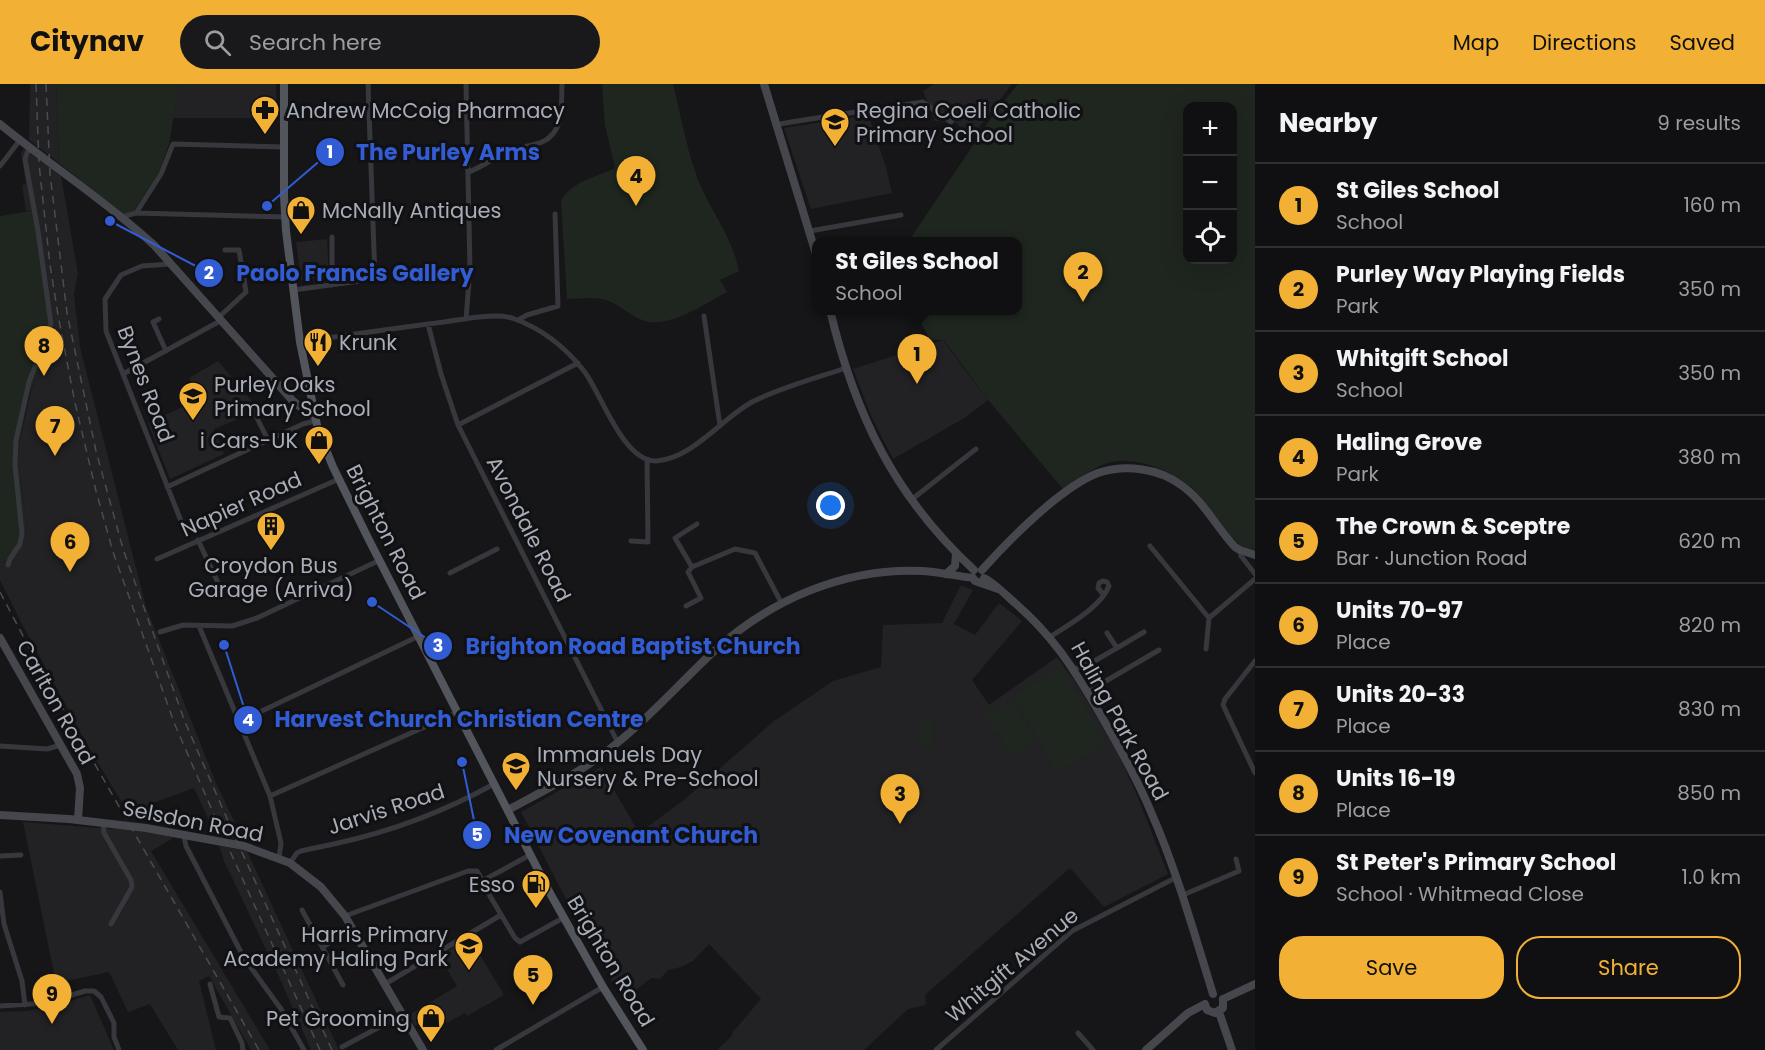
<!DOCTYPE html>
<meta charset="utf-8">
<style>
:root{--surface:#101012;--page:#19191b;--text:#f1f3f6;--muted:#9c9d9f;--line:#303032;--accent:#f2b134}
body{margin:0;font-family:Poppins,sans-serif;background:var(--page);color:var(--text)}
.controls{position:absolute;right:18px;top:18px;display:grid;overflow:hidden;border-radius:12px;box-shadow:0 6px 24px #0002}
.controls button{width:54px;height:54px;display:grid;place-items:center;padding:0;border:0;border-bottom:2px solid var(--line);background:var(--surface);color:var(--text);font:30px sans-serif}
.you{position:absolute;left:831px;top:422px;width:21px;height:21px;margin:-15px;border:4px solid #fff;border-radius:50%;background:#1a73e8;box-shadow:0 0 0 9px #1a73e833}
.badge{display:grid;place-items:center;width:39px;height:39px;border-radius:50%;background:var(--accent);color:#111;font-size:20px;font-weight:700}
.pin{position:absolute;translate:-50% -50px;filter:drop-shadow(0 2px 3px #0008)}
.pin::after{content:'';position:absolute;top:32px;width:21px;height:18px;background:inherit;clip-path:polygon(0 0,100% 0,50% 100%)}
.popup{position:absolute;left:812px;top:153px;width:210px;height:78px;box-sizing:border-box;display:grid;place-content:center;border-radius:12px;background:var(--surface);filter:drop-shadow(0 2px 4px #0005);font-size:20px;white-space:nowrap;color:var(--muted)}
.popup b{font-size:22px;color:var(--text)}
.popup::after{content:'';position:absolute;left:50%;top:100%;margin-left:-12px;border:12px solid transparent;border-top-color:var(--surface)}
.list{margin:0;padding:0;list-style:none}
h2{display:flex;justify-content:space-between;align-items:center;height:78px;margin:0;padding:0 24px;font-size:26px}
h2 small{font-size:20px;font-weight:400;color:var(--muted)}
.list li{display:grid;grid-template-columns:39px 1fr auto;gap:18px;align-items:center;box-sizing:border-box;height:84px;padding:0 24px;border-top:2px solid var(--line)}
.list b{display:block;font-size:22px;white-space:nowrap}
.list p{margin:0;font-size:20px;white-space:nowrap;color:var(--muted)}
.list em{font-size:20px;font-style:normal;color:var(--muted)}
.actions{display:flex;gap:12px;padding:18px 24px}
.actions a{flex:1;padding:14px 0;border:2px solid var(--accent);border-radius:24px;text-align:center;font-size:21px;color:var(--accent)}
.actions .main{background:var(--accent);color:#111}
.icon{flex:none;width:33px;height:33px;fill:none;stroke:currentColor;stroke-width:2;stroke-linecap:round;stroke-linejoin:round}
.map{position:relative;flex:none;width:1255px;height:966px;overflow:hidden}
header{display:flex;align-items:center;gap:36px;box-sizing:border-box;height:84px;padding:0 30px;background:var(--accent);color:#111}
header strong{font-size:28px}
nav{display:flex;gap:33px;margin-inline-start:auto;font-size:21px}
.search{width:420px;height:54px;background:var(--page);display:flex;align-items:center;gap:15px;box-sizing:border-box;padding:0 21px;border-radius:33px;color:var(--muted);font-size:22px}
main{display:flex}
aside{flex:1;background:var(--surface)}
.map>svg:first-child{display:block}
.built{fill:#222225}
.green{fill:#1e261f;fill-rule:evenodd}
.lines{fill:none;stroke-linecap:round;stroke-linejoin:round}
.street{stroke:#37383d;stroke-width:5}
.secondary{stroke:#45474d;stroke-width:8}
.primary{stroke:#53555c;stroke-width:8}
.rail{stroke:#4a4c52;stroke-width:1.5;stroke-dasharray:8 6;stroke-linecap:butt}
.labels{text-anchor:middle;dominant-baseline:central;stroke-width:6;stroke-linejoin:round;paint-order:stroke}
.poi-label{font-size:21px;fill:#a8adb8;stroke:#111113;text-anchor:start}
.street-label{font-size:21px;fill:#a8adb8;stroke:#111113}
.leader{fill:none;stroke:#325cd3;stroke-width:2}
.callout-dot{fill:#325cd3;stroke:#111113;stroke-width:2}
.mark-label{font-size:18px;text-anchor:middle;font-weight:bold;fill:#fff}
.callout-label{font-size:22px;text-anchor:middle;font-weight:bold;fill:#325cd3;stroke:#111113;stroke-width:6;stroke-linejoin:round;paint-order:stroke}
</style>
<header>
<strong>Citynav</strong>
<div class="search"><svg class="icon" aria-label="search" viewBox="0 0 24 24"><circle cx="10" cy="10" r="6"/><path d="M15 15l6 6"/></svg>Search here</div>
<nav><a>Map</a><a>Directions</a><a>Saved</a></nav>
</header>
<main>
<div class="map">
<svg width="1255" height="966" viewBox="0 0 1255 966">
<rect width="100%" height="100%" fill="#161618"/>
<path class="built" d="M30,0h26l3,79 -30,-23z
M179,0h97l1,34h-104z
M934,0h78l-43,56 -12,-17 -22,-2 -12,-30z
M868,31l18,52 6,26 -81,16 -27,-81z
M24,65l37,27 17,97 -4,21 6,53 66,260 70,176 27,57 -27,-4 -22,-48 -46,17v18l-9,-7 -7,3 -45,-74 -65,-121 -22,-44v-17l15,-7 12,-27 -10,-75 13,-59 15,-45 9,-20 -18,-120 -10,1 -4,-26 4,-1 -5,-31z
M327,155l2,37 -28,4 -5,-38z
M943,256l19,26 26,34 -22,17 -73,42 -21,-41 -19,-49z
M218,277l44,52 2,6 -16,-4 -34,14 10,25 -54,25 -22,-56 53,-25 -12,-20z
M961,501l12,5 -19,34 21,11 24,-32 23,18 -50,59 17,25 68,-48 19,26 40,66 21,46 31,79 -64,33 -34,-39 -145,127 1,10 -18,4 -44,41h-147l14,-13 2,-5 28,-33 -52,-55 -16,17 -12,6 -13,3 -8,9 -9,-1 -28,22 -37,-62 -65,-126 80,-45 38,66 46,-34 89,-78 59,-40 48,-14 2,-42 59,-2z
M23,738l90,7 1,-3 59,11 -1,2 -21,12 119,199h-19l-42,-74 -10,5 17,69h-38l-28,-46 -22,8 -19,-40 -53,11z
M219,762l28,5 92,199h-28l-30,-69 -57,-120z
M470,854l34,57 -37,21 -2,-3 -18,10 -7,-11 -25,14 -6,-11 48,-29 -18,-30z
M90,911l24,55h-114v-38l27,-1 30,-6z"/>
<path class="green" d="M56,0h123l-10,60 -10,28 -25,39 -11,3 -64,-51z
M602,0h71c8,32 15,73 28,103 13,28 32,53 38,84l-19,9 7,12c-20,11 -53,33 -77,30 -16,-2 -27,-15 -41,-21 -14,-5 -28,-2 -42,-2l-6,-98c9,-19 36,-24 54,-33l-10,-43z
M1018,0h237v466c-4,-1 -9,-2 -13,-4 -16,-11 -29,-36 -42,-50 -20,-23 -62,-41 -92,-33 -16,5 -31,17 -45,26l-75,-89 -44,-60h-14l-15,-29 103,-1v-68h-110l88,-131zM1188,22h44v154h-44z
M36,126l18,120 -25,65 -12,59 10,75 -12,27 -15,7v-347z
M1062,583l44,77 -49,28 -44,-77z
M1013,616l23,42 -25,14 -13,-24 -4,1 -10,-17z
M919,637h13v25l-13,-1z"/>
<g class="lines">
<path class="street" d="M466,0l4,185 -4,50
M775,41c49,-9 99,-15 148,-23l28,20
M0,82l20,-26
M469,88c15,-6 27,-16 42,-22 10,-3 21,-4 31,-8 23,-10 19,-37 20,-58
M136,129l25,-39 12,-30 111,3
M121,133l15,-4 149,4
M810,147l91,-16
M332,153v48
M170,180l-28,2 -21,9 -16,24 1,32 75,190
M293,206l82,-11 -7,-195
M704,232l16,110
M219,233l27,-25 -7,-42h-14
M159,235l-6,3 13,29
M518,236l9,-5 31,-9 -3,-92
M428,240l13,50 17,51 160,318
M300,258c48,-7 96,-14 144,-20 19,-3 50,-9 68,-4 29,10 54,30 72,53 17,22 39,91 72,90 36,-2 65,-42 96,-59 27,-14 64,-24 94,-34
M123,290l99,-54
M253,326l15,30
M458,341l120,-62
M167,403l136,-63 12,-3
M911,416l65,-51
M198,456l22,47
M631,457l17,1 -1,-83
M1150,462l59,72 46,-39
M1240,466l1,6 14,18
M157,475l182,-80
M8,481l2,-6 10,-15 2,-11 -7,-68 1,-25 13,-58 16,-40 6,-18 -13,-93 -13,-72 4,-11
M692,483l-17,-29 22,-14
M450,489l47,-24
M686,522l15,-8 -13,-26 4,-5 43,-18 20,4 27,51
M199,542l71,170 11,47 -2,15
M160,548l23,-7 49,1 25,-8 123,-58
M1050,553c18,-12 51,-30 59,-51l-2,-4 -4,-1 -4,2 -1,5 6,7
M1117,564l27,-16
M1206,565l3,-31
M1255,577l-30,38 -2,6 32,68
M1074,585l17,-6 26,-15 -10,-15
M1087,608l72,-42
M239,638l180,-86
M0,662l47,3 14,-4
M270,712l188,-84
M103,738l1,11 27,47 1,7 -21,37
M184,752l2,10 58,112 37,51 23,41
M530,771l-46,25v6l31,52 5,4 43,-24
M0,772l21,-1
M290,779l7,-10 4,-2c12,-3 25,-5 37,-8 55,-12 107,-32 156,-59
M0,808l4,32 18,57 3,24
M1183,811l56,-24 -3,-12
M302,826l41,75
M345,832l123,-45h9l6,10
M323,863l29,-19
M210,900l9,33 11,1 12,25 1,7
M385,900l116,-69
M0,922l45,-3 40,-12h9l7,6 13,26v14l5,13
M1078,949l15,17
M342,963l60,-32
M496,966l107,-63
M936,966l136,-119 105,-54"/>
<path class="secondary" d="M764,0l52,170
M0,40c50,41 106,77 154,121l138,155 13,11 9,5
M830,226c25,105 65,187 144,260
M982,486c27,-30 79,-83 116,-97 27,-9 60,-5 83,12 23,16 35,42 54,62l5,3 15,5
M946,490l9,-8 1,-12
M984,494c7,2 24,19 31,25 37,32 57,63 81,104 20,34 40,69 55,105 26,59 43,121 62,182
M0,554l77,136 3,14 -2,32
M508,726c37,-20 76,-39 108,-66 35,-28 64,-61 96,-91 57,-53 133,-86 211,-82 17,1 33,5 50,7l2,3 23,8
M0,731l69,4 77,9 98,18 46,17 31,24 24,29 78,134
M1223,915l32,-15
M1205,920l2,6 8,3 8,-5v-9
M1219,928l13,38
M1146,966l42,-37 17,-9"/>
<path class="primary" d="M284,0v112l2,35 14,111 18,88 15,37 36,73 182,355 52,92 40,63"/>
<path class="rail" d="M36,0l3,80 11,101 8,50 17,88 21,88 17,61 62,173 54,124 91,201
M46,0l4,90 17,139 29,138 27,98 62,173 50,115 97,213
M0,508l43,82 216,376"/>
</g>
<defs>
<g id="pharmacy-pin" transform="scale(1.5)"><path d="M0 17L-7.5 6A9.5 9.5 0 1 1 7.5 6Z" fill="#f2b134" stroke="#111113"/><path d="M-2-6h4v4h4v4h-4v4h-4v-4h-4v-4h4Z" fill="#111"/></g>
<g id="school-pin" transform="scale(1.5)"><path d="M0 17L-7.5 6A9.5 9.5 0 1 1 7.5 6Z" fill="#f2b134" stroke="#111113"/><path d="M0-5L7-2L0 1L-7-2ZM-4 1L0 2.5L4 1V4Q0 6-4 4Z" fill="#111"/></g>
<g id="shop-pin" transform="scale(1.5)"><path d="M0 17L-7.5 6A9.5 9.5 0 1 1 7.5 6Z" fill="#f2b134" stroke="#111113"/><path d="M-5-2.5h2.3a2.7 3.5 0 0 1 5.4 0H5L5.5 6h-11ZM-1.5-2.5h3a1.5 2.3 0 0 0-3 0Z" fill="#111"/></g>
<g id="restaurant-pin" transform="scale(1.5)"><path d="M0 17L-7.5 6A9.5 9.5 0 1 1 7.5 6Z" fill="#f2b134" stroke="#111113"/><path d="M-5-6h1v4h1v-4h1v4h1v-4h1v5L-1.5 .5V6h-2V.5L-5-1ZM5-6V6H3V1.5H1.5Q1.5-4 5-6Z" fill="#111"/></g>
<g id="building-pin" transform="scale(1.5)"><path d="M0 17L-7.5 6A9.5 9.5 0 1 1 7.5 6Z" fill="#f2b134" stroke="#111113"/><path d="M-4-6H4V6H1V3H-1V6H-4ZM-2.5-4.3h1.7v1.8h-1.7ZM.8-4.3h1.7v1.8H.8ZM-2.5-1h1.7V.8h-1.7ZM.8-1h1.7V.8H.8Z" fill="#111"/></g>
<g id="fuel-pin" transform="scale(1.5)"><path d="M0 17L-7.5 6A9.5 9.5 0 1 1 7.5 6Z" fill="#f2b134" stroke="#111113"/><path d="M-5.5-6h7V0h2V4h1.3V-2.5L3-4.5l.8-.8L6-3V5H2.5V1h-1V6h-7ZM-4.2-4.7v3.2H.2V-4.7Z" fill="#111"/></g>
</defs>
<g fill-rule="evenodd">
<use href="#pharmacy-pin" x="265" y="26"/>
<use href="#school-pin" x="835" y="38"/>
<use href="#shop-pin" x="301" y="126"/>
<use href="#restaurant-pin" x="318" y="258"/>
<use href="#school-pin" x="193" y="312"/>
<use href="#shop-pin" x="319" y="356"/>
<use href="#building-pin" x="271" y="442"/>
<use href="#school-pin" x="516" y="682"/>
<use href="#fuel-pin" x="536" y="800"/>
<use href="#school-pin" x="469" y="862"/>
<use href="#shop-pin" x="431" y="934"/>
</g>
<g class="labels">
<g class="poi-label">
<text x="286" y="26">Andrew McCoig Pharmacy</text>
<text x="856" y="26">Regina Coeli Catholic<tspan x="856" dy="24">Primary School</tspan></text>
<text x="322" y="126">McNally Antiques</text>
<text x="339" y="258">Krunk</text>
<text x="214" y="300">Purley Oaks<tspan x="214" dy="24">Primary School</tspan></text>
<text x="298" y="356" text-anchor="end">i Cars-UK</text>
<text x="271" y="481" text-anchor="middle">Croydon Bus<tspan x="271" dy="24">Garage (Arriva)</tspan></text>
<text x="537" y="670">Immanuels Day<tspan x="537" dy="24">Nursery &amp; Pre-School</tspan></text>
<text x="515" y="800" text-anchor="end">Esso</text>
<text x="448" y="850" text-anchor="end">Harris Primary<tspan x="448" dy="24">Academy Haling Park</tspan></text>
<text x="410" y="934" text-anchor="end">Pet Grooming</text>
</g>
<g class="street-label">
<text transform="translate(146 300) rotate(69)">Bynes Road</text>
<text transform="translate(241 420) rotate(-24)">Napier Road</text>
<text transform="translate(529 445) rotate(63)">Avondale Road</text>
<text transform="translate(386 448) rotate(63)">Brighton Road</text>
<text transform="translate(56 618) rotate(61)">Carlton Road</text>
<text transform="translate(1120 637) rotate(61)">Haling Park Road</text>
<text transform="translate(386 725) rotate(-18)">Jarvis Road</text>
<text transform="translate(193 737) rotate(11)">Selsdon Road</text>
<text transform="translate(611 877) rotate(59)">Brighton Road</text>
<text transform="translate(1012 881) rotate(-40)">Whitgift Avenue</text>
</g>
</g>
<path class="leader" d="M267 122L330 68M110 137L209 189M372 518L438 562M224 561L248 636M462 678L477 751"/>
<g class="callout-dot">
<circle cx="267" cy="122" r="6"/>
<circle cx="110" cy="137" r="6"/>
<circle cx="372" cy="518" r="6"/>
<circle cx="224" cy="561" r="6"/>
<circle cx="462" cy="678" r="6"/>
<circle cx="330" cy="68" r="15"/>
<circle cx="209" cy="189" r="15"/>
<circle cx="438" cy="562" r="15"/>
<circle cx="248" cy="636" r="15"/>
<circle cx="477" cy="751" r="15"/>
</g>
<g class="mark-label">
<text x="330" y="74">1</text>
<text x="209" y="195">2</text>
<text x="438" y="568">3</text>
<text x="248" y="642">4</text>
<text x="477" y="757">5</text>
</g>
<g class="callout-label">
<text x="448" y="76">The Purley Arms</text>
<text x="355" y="197">Paolo Francis Gallery</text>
<text x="633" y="570">Brighton Road Baptist Church</text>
<text x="459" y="643">Harvest Church Christian Centre</text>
<text x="631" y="759">New Covenant Church</text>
</g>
</svg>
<div class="controls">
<button>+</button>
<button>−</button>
<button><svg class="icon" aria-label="locate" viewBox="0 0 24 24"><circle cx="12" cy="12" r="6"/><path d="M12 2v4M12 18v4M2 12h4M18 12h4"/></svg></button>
</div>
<div class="you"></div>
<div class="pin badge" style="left:917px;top:300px">1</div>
<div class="popup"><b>St Giles School</b>School</div>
<div class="pin badge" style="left:1083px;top:218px">2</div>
<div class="pin badge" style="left:900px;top:740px">3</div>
<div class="pin badge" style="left:636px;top:122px">4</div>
<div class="pin badge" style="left:533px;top:921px">5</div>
<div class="pin badge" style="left:70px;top:488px">6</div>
<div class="pin badge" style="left:55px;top:372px">7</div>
<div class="pin badge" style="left:44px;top:292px">8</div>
<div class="pin badge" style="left:52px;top:940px">9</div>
</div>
<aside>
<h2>Nearby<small>9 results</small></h2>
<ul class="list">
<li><span class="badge">1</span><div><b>St Giles School</b><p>School</p></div><em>160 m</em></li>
<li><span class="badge">2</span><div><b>Purley Way Playing Fields</b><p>Park</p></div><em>350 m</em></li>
<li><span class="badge">3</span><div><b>Whitgift School</b><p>School</p></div><em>350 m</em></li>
<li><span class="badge">4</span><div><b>Haling Grove</b><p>Park</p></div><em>380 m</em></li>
<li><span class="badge">5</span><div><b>The Crown &amp; Sceptre</b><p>Bar · Junction Road</p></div><em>620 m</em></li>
<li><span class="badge">6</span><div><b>Units 70-97</b><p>Place</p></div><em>820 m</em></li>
<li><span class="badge">7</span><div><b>Units 20-33</b><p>Place</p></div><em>830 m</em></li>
<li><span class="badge">8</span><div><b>Units 16-19</b><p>Place</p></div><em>850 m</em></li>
<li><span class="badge">9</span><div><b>St Peter's Primary School</b><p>School · Whitmead Close</p></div><em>1.0 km</em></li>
</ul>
<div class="actions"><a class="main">Save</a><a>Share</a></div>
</aside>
</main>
